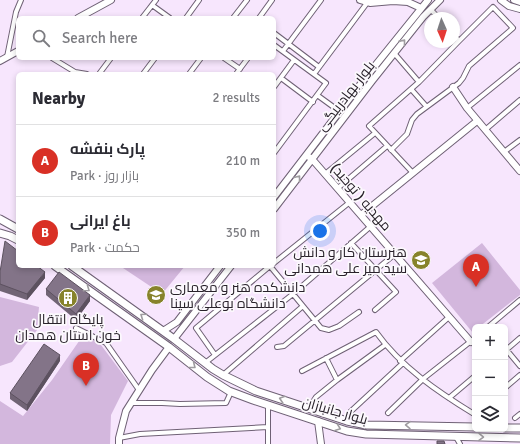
<!DOCTYPE html>
<meta charset="utf-8">
<style>
:root{--surface:#fff;--page:#f2f2f3;--text:#2b2b33;--muted:#7c7c81;--line:#e1e1e2;--accent:#d93025}
body{margin:0;font-family:Signika,Cairo,sans-serif;background:var(--page);color:var(--text)}
.controls{position:absolute;right:12px;bottom:12px;display:grid;overflow:hidden;border-radius:6px;box-shadow:0 2px 6px #0003}
.controls button{width:36px;height:36px;display:grid;place-items:center;padding:0;border:0;border-bottom:1px solid var(--line);background:var(--surface);color:var(--text);font:20px sans-serif}
.compass{position:absolute;left:424px;top:12px;width:36px;height:36px;border-radius:50%;background:var(--surface);box-shadow:0 2px 6px #0003;rotate:177deg}
.you{position:absolute;left:320px;top:231px;width:14px;height:14px;margin:-10px;border:3px solid #fff;border-radius:50%;background:#1a73e8;box-shadow:0 0 0 6px #1a73e833}
.badge{display:grid;place-items:center;width:26px;height:26px;border-radius:50%;background:var(--accent);color:#fff;font-size:13px;font-weight:700}
.pin{position:absolute;translate:-50% -33px;filter:drop-shadow(0 1px 2px #0008)}
.pin::after{content:'';position:absolute;top:21px;width:14px;height:12px;background:inherit;clip-path:polygon(0 0,100% 0,50% 100%)}
.list{margin:0;padding:0;list-style:none}
h2{display:flex;justify-content:space-between;align-items:center;height:52px;margin:0;padding:0 16px;font-size:17px}
h2 small{font-size:13px;font-weight:400;color:var(--muted)}
.list li{display:grid;grid-template-columns:26px 1fr auto;gap:12px;align-items:center;box-sizing:border-box;height:72px;padding:0 16px;border-top:1px solid var(--line)}
.list b{display:block;font-size:15px;white-space:nowrap}
.list p{margin:0;font-size:13px;white-space:nowrap;color:var(--muted)}
.list em{font-size:13px;font-style:normal;color:var(--muted)}
.icon{flex:none;width:22px;height:22px;fill:none;stroke:currentColor;stroke-width:2;stroke-linecap:round;stroke-linejoin:round}
.map{position:relative;flex:none;width:520px;height:444px;overflow:hidden}
.search{position:absolute;background:var(--surface);box-shadow:0 2px 6px #0003;left:16px;top:16px;width:260px;height:44px;display:flex;align-items:center;gap:10px;box-sizing:border-box;padding:0 14px;border-radius:6px;color:var(--muted);font-size:15px}
.panel{position:absolute;background:var(--surface);box-shadow:0 2px 6px #0003;left:16px;top:72px;width:260px;height:196px;border-radius:6px}
.map>svg:first-child{display:block}
.green{fill:#d3b7dd}
.lines{fill:none;stroke-linecap:round;stroke-linejoin:round}
.street-casing{stroke:#6f6175;stroke-width:6}
.secondary-casing{stroke:#6f6175;stroke-width:8}
.primary-casing{stroke:#6f6175;stroke-width:9}
.street{stroke:#fff;stroke-width:4}
.secondary{stroke:#fff;stroke-width:6}
.primary{stroke:#fff;stroke-width:7}
.wall{fill:#716475}
.shaded-wall{fill:#5c515f}
.building{fill:#837488;stroke:#5c515f}
.oneway{stroke:#9f9ca0}
.labels{text-anchor:middle;dominant-baseline:central;stroke-width:3.5;stroke-linejoin:round;paint-order:stroke}
.street-label{font-size:14px;fill:#29222b;stroke:#fcf9fd}
.poi-label{font-size:14px;fill:#29222b;stroke:#fcf9fd;text-anchor:end}
</style>
<div class="map">
<svg width="520" height="444" viewBox="0 0 520 444">
<rect width="100%" height="100%" fill="#f7e6fd"/>
<path class="green" d="M482,243l38,47v5l-41,32h-4v4l-2,2 -41,-50z
M120,266h65l-23,28z
M0,297l39,10 -2,23 -25,32 -12,4z
M84,334l17,11 27,36 -17,34 -1,29h-110v-43l23,15 29,-36z"/>
<g class="lines">
<g class="street-casing">
<path id="street" d="M152,5l18,13
M431,10l8,8
M142,18l14,-18
M186,18l13,-18
M233,18l14,-18
M259,18l13,-18
M274,33l45,34
M454,35l5,6
M274,45l52,38 -52,70
M283,51l38,-51
M394,53l25,29
M7,57l9,-45 5,-12
M52,58l23,14 12,2
M224,58l16,11
M99,74l12,-16
M143,74l12,-16
M189,74l12,-16
M236,74l12,-16
M314,74l53,-71
M281,78l32,24
M274,87l20,-27
M411,89l15,17
M317,95l22,16
M467,108l53,-43
M485,130l35,-30
M391,150l16,-16 5,-14 5,-6 42,-31 4,-5 6,-12 44,-38 -20,-21 -34,34 -40,41 -50,44 44,47
M504,152l16,-12
M325,174l50,-41
M338,188l49,-42
M351,243l45,49 -21,18
M274,263l76,-61
M270,266l51,62 8,2 10,-4 20,-14
M488,327l32,-27
M76,328l30,15 33,47
M277,347l7,-1 111,-92
M505,348l15,18
M505,351l15,-13
M215,355l-19,-27 74,-62
M326,358l11,22
M400,361l49,-44
M205,363l88,-69 78,-68
M302,371l74,-39c25,35 62,60 98,82h1
M223,375l80,-69
M505,388l15,-13
M449,398l26,-22
M131,403h31l18,1 46,-1 5,-11
M309,408l7,-11 21,-17 48,-35
M388,413l35,-34 52,-41
M515,418l5,-4
M347,421l2,-8 54,-50
M456,437l4,7
M119,438l21,-4 128,-7
M268,444v-39"/>
</g>
<g class="secondary-casing">
<path id="secondary" d="M360,0l10,3 23,-2 15,1 13,6
M501,0l8,6 11,3
M514,0l6,2
M78,18l33,-18
M0,61l18,-10
M453,87l14,21 53,63
M309,157l3,2 159,183
M274,197l92,-120 62,-77
M274,209l98,-128 51,-64 17,-17
M361,215l116,-94
M163,331l14,-9 43,-56
M174,339l57,-73
M318,421l3,23
M119,444v-6l7,-27 26,-41 17,-23"/>
</g>
<g class="primary-casing">
<path id="primary" d="M0,219l18,10
M0,233l10,3 8,4
M55,266l114,81 38,30 22,14 24,9 94,31 19,3 154,4
M72,266l102,73 39,30 10,6 33,16 91,30 20,4 108,2
M505,428h15"/>
</g>
<use href="#street" class="street"/>
<use href="#secondary" class="secondary"/>
<use href="#primary" class="primary"/>
</g>
<path class="wall" d="M0,272l45,6 -18,22 -27,-9z
M46,289l44,12 -14,19 -30,-25z
M60,361l-33,50 -17,-12v-6z"/>
<path class="shaded-wall" d="M45,272v6l-18,22v-6z
M90,295v6l-14,19v-6z
M60,355v6l-33,50v-6z"/>
<path class="building" d="M5,241l13,10v15h19l8,6 -18,22 -27,-10v-12z
M59,272l31,23 -14,19 -30,-25z
M44,344l16,11 -33,50 -17,-12z
M437,441h7l1,3h-8z"/>
<defs><path id="oneway-chevron" d="M-2-3.5L2.5 0L-2 3.5" fill="none" stroke-width="1.6" stroke-linecap="round" stroke-linejoin="round"/></defs>
<g class="oneway">
<use href="#oneway-chevron" transform="translate(403 42) rotate(-51)"/>
<use href="#oneway-chevron" transform="translate(298 178) rotate(-52)"/>
<use href="#oneway-chevron" transform="translate(87 289) rotate(35)"/>
<use href="#oneway-chevron" transform="translate(143 316) rotate(-145)"/>
<use href="#oneway-chevron" transform="translate(193 366) rotate(38)"/>
<use href="#oneway-chevron" transform="translate(282 399) rotate(-162)"/>
<use href="#oneway-chevron" transform="translate(408 425) rotate(-179)"/>
<use href="#oneway-chevron" transform="translate(338 428) rotate(20)"/>
<use href="#oneway-chevron" transform="translate(481 437) rotate(1)"/>
</g>
<defs>
<g id="school-disc" transform="scale(1)"><circle r="9.5" fill="#87832b" stroke="#fcf9fd"/><path d="M0-5L7-2L0 1L-7-2ZM-4 1L0 2.5L4 1V4Q0 6-4 4Z" fill="#fff"/></g>
<g id="university-disc" transform="scale(1)"><circle r="9.5" fill="#87832b" stroke="#fcf9fd"/><path d="M0-5L7-2L0 1L-7-2ZM-4 1L0 2.5L4 1V4Q0 6-4 4Z" fill="#fff"/></g>
<g id="building-disc" transform="scale(1)"><circle r="9.5" fill="#87832b" stroke="#fcf9fd"/><path d="M-4-6H4V6H1V3H-1V6H-4ZM-2.5-4.3h1.7v1.8h-1.7ZM.8-4.3h1.7v1.8H.8ZM-2.5-1h1.7V.8h-1.7ZM.8-1h1.7V.8H.8Z" fill="#fff"/></g>
</defs>
<g fill-rule="evenodd">
<use href="#school-disc" x="421" y="260"/>
<use href="#university-disc" x="156" y="295"/>
<use href="#building-disc" x="68" y="298"/>
</g>
<g class="labels">
<g class="street-label">
<text transform="translate(346 96) rotate(-52)">بلوار بهادربیگی</text>
<text transform="translate(361 197) rotate(49)">مهدیه ( توحید)</text>
<text transform="translate(335 411) rotate(16)">بلوار جانبازان</text>
</g>
<g class="poi-label">
<text x="407" y="252">هنرستان کار و دانش<tspan x="407" dy="16">سید میر علی همدانی</tspan></text>
<text x="170" y="287" text-anchor="start">دانشکده هنر و معماری<tspan x="170" dy="16">دانشگاه بوعلی سینا</tspan></text>
<text x="68" y="319" text-anchor="middle">پایگاه انتقال<tspan x="68" dy="16">خون استان همدان</tspan></text>
</g>
</g>
</svg>
<div class="controls">
<button>+</button>
<button>−</button>
<button><svg class="icon" aria-label="layers" viewBox="0 0 24 24"><path d="M12 4l9 5-9 5-9-5zM3 14l9 5 9-5"/></svg></button>
</div>
<svg class="compass" viewBox="-18 -18 36 36"><path d="M0-13l5 13h-10z" fill="#e53935"/><path d="M0 13l5-13h-10z" fill="#7c7c81"/></svg>
<div class="you"></div>
<div class="pin badge" style="left:476px;top:287px">A</div>
<div class="pin badge" style="left:86px;top:386px">B</div>
<div class="search"><svg class="icon" aria-label="search" viewBox="0 0 24 24"><circle cx="10" cy="10" r="6"/><path d="M15 15l6 6"/></svg>Search here</div>
<section class="panel">
<h2>Nearby<small>2 results</small></h2>
<ul class="list">
<li><span class="badge">A</span><div><b>پارک بنفشه</b><p>Park · بازار روز</p></div><em>210 m</em></li>
<li><span class="badge">B</span><div><b>باغ ایرانی</b><p>Park · حکمت</p></div><em>350 m</em></li>
</ul>
</section>
</div>
